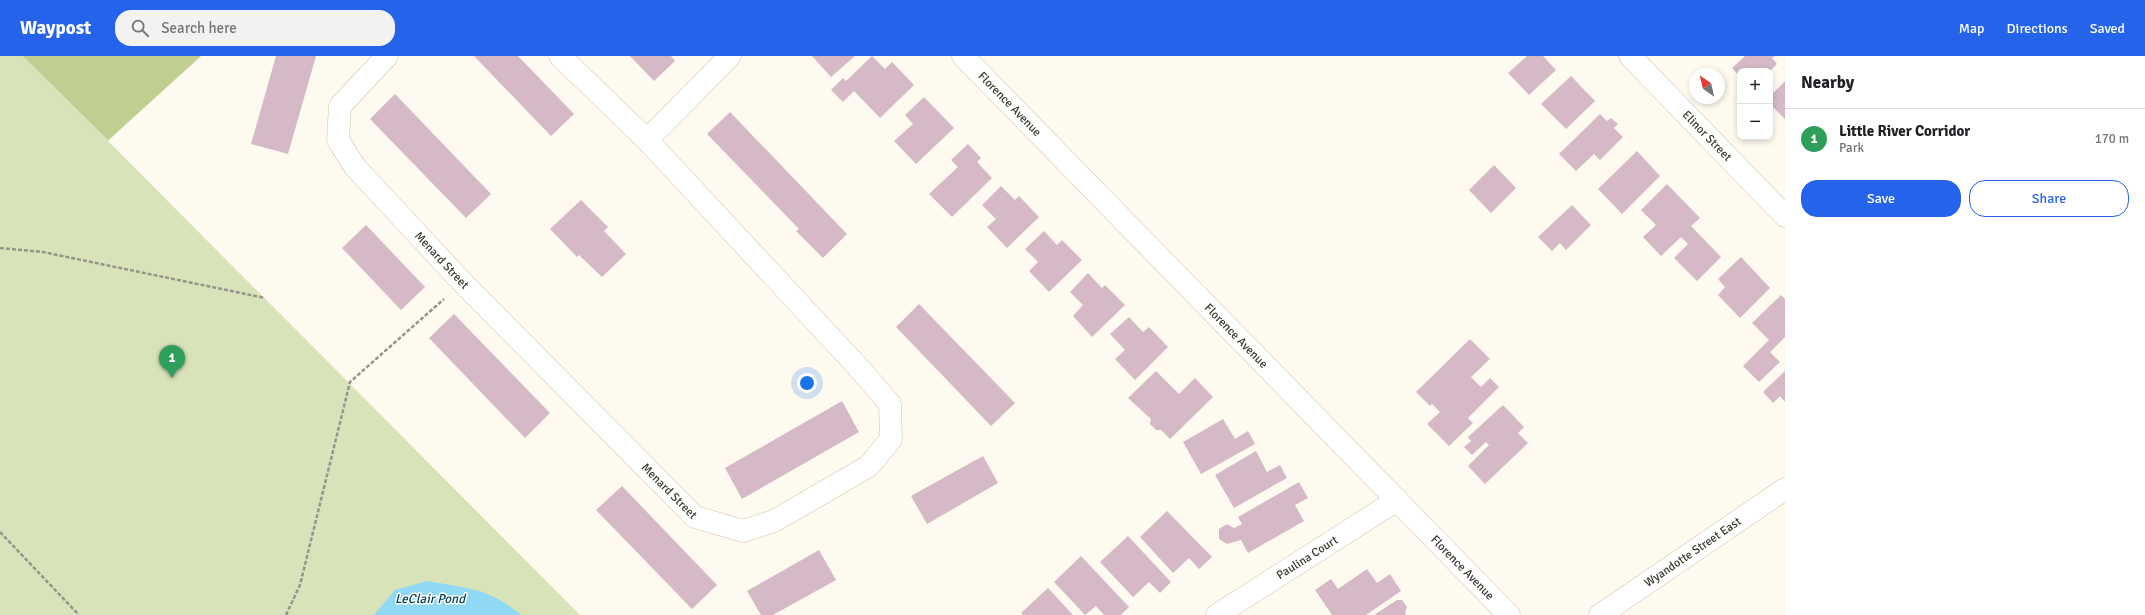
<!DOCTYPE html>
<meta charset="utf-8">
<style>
:root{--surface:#fff;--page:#f2f2f2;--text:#202124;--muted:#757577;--line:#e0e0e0;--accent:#2563eb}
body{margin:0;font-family:Signika,sans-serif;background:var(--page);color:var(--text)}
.controls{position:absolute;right:12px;top:12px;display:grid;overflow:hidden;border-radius:8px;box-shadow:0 2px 6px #0003}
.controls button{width:36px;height:36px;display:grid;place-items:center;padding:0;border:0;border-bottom:1px solid var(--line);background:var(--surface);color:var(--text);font:20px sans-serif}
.compass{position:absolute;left:1689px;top:12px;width:36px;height:36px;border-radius:50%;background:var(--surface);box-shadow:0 2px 6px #0003;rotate:326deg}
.you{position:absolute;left:807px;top:327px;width:14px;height:14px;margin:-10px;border:3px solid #fff;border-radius:50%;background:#1a73e8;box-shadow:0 0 0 6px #1a73e833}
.badge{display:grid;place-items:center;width:26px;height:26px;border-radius:50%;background:var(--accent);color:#fff;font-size:13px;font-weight:700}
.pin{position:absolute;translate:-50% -33px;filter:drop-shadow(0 1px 2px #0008)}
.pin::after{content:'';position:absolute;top:21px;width:14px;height:12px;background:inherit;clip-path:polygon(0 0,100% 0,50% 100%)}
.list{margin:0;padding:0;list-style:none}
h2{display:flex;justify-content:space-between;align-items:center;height:52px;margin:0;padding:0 16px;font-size:17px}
h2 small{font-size:13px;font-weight:400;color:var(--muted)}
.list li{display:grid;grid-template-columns:26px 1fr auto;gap:12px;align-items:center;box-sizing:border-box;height:60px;padding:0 16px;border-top:1px solid var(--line)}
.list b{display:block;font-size:15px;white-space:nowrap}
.list p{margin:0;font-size:13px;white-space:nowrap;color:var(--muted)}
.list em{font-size:13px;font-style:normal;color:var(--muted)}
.actions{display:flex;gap:8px;padding:12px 16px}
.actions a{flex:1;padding:9px 0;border:1px solid var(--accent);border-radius:16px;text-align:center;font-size:14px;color:var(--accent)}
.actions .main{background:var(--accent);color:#fff}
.icon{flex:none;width:22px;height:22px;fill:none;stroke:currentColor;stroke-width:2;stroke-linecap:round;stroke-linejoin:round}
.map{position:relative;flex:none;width:1785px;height:559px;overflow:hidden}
header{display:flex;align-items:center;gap:24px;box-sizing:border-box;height:56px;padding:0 20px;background:var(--accent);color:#fff}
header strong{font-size:19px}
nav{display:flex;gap:22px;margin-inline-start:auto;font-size:14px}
.search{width:280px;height:36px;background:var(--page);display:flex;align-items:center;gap:10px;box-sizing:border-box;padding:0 14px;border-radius:16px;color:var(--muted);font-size:15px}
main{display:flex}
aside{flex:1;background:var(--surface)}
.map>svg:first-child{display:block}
.green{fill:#d9e3ba}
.forest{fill:#c0ce92}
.water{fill:#90d9f4}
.building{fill:#d5b9c7}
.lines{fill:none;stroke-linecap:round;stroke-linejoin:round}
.street-casing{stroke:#cdc3aa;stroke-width:23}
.secondary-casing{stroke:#cdc3aa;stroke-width:23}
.path{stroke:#979489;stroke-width:2.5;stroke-dasharray:4 2;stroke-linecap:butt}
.street{stroke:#fff;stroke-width:22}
.secondary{stroke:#fff;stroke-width:22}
.labels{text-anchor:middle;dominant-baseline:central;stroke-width:3;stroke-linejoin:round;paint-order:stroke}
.street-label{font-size:12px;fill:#3c392e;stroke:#fff}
.water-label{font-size:13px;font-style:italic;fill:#004254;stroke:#fff}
</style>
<header>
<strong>Waypost</strong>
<div class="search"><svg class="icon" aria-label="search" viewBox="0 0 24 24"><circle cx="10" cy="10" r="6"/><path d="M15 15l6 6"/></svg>Search here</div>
<nav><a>Map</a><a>Directions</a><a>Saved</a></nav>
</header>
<main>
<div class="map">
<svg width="1785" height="559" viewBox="0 0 1785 559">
<rect width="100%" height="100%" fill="#fefaef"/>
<path class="green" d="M0,0h201l-93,85 472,474h-580z"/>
<path class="forest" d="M23,0h178l-93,84z"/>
<path class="water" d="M427,525c38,7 63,7 94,34h-147l21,-25z"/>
<path class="building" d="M276,0h40l-28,98 -37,-10z
M474,0h44l56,58 -23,22z
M630,0h41l4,5 -21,20z
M812,0h43l-24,21z
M872,0l13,13 7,-7 22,23 -34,33 -26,-27 -11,11 -12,-12 12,-12 3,3z
M1527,0h16l13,14 -27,25 -21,-22z
M1745,0h30l-3,2 5,6 -7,7h-30v6l-8,-9z
M1571,20l24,25 -29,28 -25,-25z
M1785,25v38l-15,-15v-8z
M395,38l96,100 -25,24 -96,-99z
M924,41l30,31 -38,36 -22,-23 19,-17 -8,-9z
M730,56l117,122 -24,24 -27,-27 3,-2 -92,-95z
M1600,58l7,7 4,-3 7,6 -4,4 9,9 -23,23 -6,-6 -18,17 -17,-17z
M968,88l13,14 -4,4 15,16 -40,39 -23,-23 29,-27 -7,-7z
M1637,95l23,25 -38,38 -24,-25z
M1494,109l22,23 -25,25 -22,-23z
M1667,128l33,34 -9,8 30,31 -24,24 -23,-23 14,-14 -7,-7 -20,19 -18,-19 13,-12 -15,-15z
M1001,130l14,14 4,-4 20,21 -32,31 -20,-21 9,-8 -14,-14z
M581,144l27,27 -4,4 22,23 -24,23 -23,-22 -2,2 -27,-28z
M1572,149l19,20 -25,25 -6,-7 -8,8 -14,-14z
M366,169l59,62 -24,23 -59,-62z
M1044,175l13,14 5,-5 20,20 -33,32 -20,-21 9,-9 -13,-13z
M1741,201l29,31 -30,30 -22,-23 7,-8 -7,-8z
M1088,217l14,15 3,-3 20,20 -33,32 -19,-21 10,-11 -13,-13z
M1781,239l4,4v38l-15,15 10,10 -21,20 -16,-16 26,-26 -17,-17z
M919,248l96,99 -24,23 -95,-99z
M454,258l96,99 -25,25 -96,-100z
M1129,261l14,15 6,-5 19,20 -33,33 -20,-21 10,-9 -15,-16z
M1470,283l20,20 -19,18 10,10 9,-9 9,9 -31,31 5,5 -24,23 -22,-22 13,-12 -8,-8 -2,2 -14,-14z
M1156,315l23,23 16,-16 18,19 -43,42 -9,-9h-5l-6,-6 1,-5 -23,-21z
M1785,315v31l-5,-6 -7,7 -10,-11z
M842,345l17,31 -117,67 -17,-31z
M1503,349l21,22 -6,6 10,10 -43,41 -17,-18 21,-21 -3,-3 -14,13 -8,-8 7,-6 -3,-4z
M1223,363l12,20 13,-8 7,13 -54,30 -18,-32z
M1256,395l11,21 13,-7 7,13 -53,30 -19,-33z
M983,400l15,27 -71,41 -16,-28z
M1299,426l9,16 -13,7 9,16 -56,32 -7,-13 -14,4 -8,-5v-10l8,-5 7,4 8,-4 -4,-7z
M622,430l95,99 -25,24 -96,-99z
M1167,455l45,46 -13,12 -10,-11 -16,15 -33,-36z
M1128,480l43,46 -11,11 -11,-11 -16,15 -33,-35z
M819,494l17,30 -63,35h-12l-14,-24z
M1081,500l48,51 -8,8h-17l-8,-9 -11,9 -31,-33z
M1367,513l10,14 13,-9 11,17 -35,24h-34l-17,-25 16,-11 7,10z
M1048,532l25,27h-50l-2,-2z
M1397,544h5l5,7 -2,6 1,2h-32z"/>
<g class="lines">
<g class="street-casing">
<g id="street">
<path id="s1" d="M387,0l-47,50 -2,34 17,27 108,116 232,234 48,14 31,-10 95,-55 22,-27 -1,-35 -32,-37 -211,-227 -87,-84"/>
<path id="s2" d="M1630,0l155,160"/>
<path d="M647,84l83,-84"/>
<path id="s3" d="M1217,559l180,-115"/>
</g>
</g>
<g class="secondary-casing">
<g id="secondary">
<path id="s4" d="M963,0l546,559"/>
<path id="s5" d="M1600,559l185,-126"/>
</g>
</g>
<path class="path" d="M0,192l43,4 222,46
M0,476l79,83
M286,559l14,-30 50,-203 94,-83"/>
<use href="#street" class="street"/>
<use href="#secondary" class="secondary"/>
</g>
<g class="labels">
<g class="street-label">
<text stroke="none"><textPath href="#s4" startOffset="67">Florence Avenue</textPath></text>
<text stroke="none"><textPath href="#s2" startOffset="111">Elinor Street</textPath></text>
<text stroke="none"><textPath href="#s1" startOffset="262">Menard Street</textPath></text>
<text stroke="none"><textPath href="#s4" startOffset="391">Florence Avenue</textPath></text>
<text stroke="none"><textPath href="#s1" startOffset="586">Menard Street</textPath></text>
<text stroke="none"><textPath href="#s5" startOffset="112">Wyandotte Street East</textPath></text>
<text stroke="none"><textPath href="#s3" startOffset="107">Paulina Court</textPath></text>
<text stroke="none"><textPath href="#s4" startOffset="715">Florence Avenue</textPath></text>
</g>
<g class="water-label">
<text x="430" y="543">LeClair Pond</text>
</g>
</g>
</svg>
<div class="controls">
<button>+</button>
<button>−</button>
</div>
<svg class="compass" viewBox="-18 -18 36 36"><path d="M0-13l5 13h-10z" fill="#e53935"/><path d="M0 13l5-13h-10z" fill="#757577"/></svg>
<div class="you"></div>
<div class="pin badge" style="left:172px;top:322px;background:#2e9e5b">1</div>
</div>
<aside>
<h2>Nearby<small></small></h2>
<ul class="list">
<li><span class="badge" style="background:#2e9e5b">1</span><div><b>Little River Corridor</b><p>Park</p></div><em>170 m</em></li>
</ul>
<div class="actions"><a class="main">Save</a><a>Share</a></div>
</aside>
</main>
